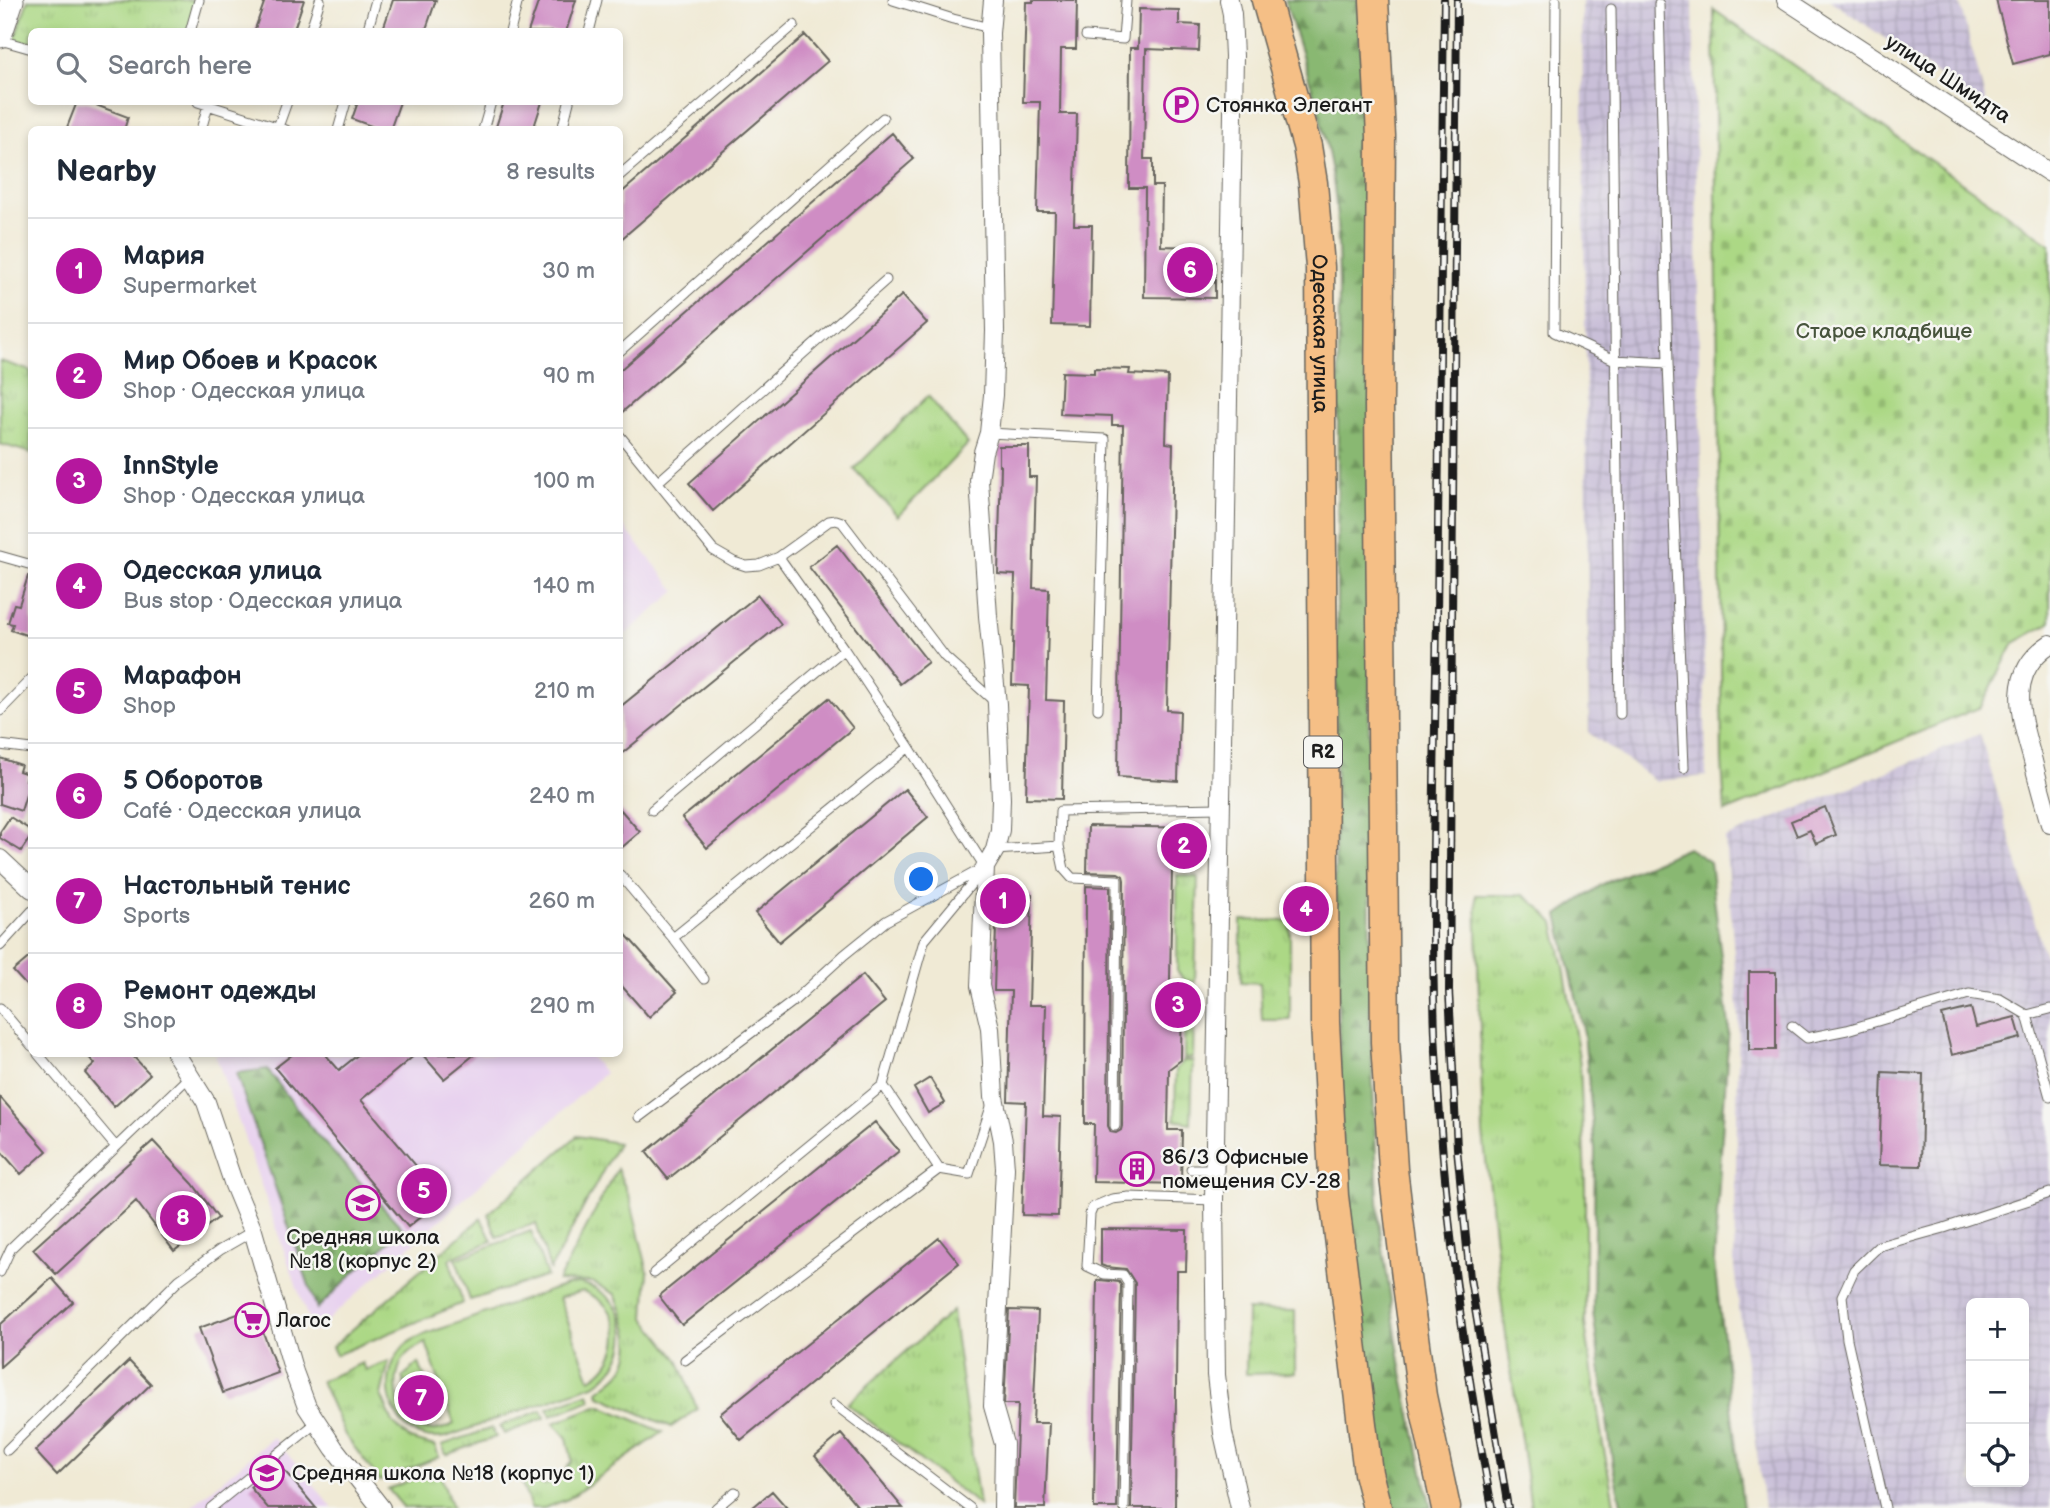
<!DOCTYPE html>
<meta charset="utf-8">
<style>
:root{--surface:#fff;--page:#f6f6f7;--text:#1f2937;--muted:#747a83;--line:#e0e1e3;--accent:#b5179e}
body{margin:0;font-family:"Balsamiq Sans",sans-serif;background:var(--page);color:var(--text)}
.controls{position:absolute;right:21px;bottom:21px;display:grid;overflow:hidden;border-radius:10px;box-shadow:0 4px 10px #0003}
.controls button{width:63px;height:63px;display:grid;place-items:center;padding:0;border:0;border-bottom:2px solid var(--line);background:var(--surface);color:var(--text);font:35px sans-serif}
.you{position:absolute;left:922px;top:880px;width:24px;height:24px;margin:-18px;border:5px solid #fff;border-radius:50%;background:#1a73e8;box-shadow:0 0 0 10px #1a73e833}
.badge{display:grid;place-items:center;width:46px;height:46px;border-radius:50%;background:var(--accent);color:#fff;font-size:23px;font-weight:700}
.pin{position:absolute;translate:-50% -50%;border:4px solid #fff;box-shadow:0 2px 7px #0006}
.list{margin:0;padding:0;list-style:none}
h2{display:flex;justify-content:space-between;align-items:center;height:91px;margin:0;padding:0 28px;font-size:30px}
h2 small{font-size:23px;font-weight:400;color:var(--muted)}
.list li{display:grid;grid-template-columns:46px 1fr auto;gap:21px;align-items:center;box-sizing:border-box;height:105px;padding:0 28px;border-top:2px solid var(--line)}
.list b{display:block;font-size:26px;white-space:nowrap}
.list p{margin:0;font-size:23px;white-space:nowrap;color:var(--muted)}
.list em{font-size:23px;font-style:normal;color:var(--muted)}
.icon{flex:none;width:38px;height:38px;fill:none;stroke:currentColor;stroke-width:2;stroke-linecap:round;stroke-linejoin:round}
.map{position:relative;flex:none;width:2050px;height:1508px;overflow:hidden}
.search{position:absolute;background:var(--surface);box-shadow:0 4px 10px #0003;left:28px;top:28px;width:595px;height:77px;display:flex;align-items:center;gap:18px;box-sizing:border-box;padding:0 24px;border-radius:10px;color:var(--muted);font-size:26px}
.panel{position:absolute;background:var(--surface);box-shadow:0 4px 10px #0003;left:28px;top:126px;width:595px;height:931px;border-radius:10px}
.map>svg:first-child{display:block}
.built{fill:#e8d2ef}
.industrial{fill:url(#industrial-grid);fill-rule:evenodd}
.grass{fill:url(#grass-tufts);stroke:#647a50;stroke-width:2}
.forest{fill:url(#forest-firs);stroke:#526a47;stroke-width:2}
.cemetery{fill:url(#cemetery-stones);stroke:#647a50;stroke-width:2}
.pitch{fill:#acd885;stroke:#647a50;stroke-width:2;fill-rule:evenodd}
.building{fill:#cf8dc4}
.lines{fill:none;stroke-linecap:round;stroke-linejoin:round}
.service-casing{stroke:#66645d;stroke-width:11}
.minor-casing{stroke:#66645d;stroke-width:20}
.tertiary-casing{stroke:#66645d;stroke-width:25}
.primary-casing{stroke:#66645d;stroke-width:31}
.service{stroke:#fff;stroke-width:9}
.minor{stroke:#fff;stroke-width:18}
.tertiary{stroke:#fff;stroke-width:23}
.primary{stroke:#f5bf86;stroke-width:28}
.rail-casing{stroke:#1c1c1c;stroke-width:8}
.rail{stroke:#f6f6f2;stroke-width:5;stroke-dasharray:16;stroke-linecap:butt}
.labels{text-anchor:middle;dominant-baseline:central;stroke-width:5;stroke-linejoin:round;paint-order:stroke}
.shield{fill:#f6f6f2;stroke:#5d5d5c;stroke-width:2}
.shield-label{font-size:19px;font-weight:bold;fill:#1c1c1c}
.street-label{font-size:21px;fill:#1c1c1c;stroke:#f6f6f2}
.poi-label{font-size:21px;fill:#1c1c1c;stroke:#f6f6f2;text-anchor:start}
.park-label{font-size:21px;fill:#47543c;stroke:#f6f6f2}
</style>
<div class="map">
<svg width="2050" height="1508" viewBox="0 0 2050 1508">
<defs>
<pattern id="industrial-grid" width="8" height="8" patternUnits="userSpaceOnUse" patternTransform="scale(1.75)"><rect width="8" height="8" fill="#c9bfd8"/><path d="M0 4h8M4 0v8" fill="none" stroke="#aca4b9"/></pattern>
<pattern id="grass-tufts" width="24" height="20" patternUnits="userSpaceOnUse" patternTransform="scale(1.75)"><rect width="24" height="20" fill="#acd885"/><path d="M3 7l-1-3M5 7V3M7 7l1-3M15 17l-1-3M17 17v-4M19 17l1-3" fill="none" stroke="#93b972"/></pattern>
<pattern id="forest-firs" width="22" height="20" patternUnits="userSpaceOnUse" patternTransform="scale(1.75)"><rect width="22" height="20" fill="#89b872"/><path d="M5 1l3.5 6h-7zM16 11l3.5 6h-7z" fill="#6f955d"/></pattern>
<pattern id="cemetery-stones" width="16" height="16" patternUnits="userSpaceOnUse" patternTransform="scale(1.75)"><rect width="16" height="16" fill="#acd885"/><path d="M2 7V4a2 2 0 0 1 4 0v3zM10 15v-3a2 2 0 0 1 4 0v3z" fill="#93b972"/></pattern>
</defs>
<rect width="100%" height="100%" fill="#f6f6f2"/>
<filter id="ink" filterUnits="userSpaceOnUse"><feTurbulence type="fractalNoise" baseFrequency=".0143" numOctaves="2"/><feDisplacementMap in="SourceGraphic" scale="14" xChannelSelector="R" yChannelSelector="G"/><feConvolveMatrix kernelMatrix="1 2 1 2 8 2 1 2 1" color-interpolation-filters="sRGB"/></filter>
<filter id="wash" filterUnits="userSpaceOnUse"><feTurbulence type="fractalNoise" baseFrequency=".00686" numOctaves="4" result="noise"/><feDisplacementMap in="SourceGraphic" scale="28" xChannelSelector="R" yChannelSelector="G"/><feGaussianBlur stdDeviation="1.57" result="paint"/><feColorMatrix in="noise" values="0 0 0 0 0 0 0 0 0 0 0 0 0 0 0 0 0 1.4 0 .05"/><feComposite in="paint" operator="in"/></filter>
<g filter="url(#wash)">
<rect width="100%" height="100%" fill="#f0ead5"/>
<path class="built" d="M620,522l56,69 -56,48z
M215,1054h373l17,19 -292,260z
M273,1437l60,71h-143z"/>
<path class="industrial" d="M1582,0h111l13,776 -50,5 -67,-48z
M1830,0h129l29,110z
M1980,734l70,240v534h-286l-30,-241 5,-248 -14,-181zM1971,1303h53v179h-53z"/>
<path class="grass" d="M28,0h171l-9,31 -158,1 -1,17 -18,-5z
M0,361l31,10v82l-31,-9z
M928,396l40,48 -70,72 -44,-47z
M1177,875l21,2 -3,105 -10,-1 -8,-10z
M1476,895h47l16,12 15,16 10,44 16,97 5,117v143l17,115 13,69h-84l-28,-194 -20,-181z
M1241,920l49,1v99h-28l-2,-37 -19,-1z
M1185,985h10l-2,73 -9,1z
M1184,1061h9l-2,62 -16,-3 1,-51z
M577,1136l41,7 -68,127 -14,-47 -39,14 -9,-23z
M617,1169l13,29 18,74 -3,46 34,43 18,48 -26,18 -71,-31 -2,-5c7,-5 15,-11 21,-17 21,-22 6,-57 -4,-80l-23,-12 -34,-1z
M481,1218l11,23 -43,18 14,44 -127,52 -4,-8z
M1247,1310l48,1v62l-49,1z
M952,1311l27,194 -132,-101z
M389,1361l-8,34 12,28 17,16 25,7 4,11 -59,24 -35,-46 -24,-54 41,-18 3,7z
M589,1393l2,7 -40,16 -3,-8z
M599,1405l64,27 -95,67 -24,9h-13l-12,-32 27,9 16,-9 10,-16 -5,-22 -13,-15z
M542,1410l3,8 -41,16 -4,-8z
M492,1428l4,9 -50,18 -4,-10z
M438,1469l14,39h-48l-16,-19z"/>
<path class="forest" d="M1285,0h73l6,112 9,321 -4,287 1,302 9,199 22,147 30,140h-46l-42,-307 -8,-329 4,-591c-1,-39 -1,-79 -9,-119 -10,-55 -29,-108 -45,-162z
M1688,848l22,14 19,164 -15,236 29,246h-121l-9,-41 -20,-155 2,-162 -11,-117 -26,-118 45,-31z
M267,1069l50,66 87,95 -44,37 -43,42 -81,-236z"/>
<path class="cemetery" d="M1714,10l336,234v379l-36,20 -33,64 -256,105 -3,-51z"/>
<path class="pitch" d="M531,1231l16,45 -77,24 -14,-41z
M579,1283c53,11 61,72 17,101l-150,53c-51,10 -75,-55 -42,-91 5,-5 12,-8 19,-11l143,-50zM583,1291c7,4 14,6 20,12 24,22 15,62 -13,76l-31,-81zM426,1343l28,81c-6,3 -13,6 -20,6 -35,0 -47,-47 -30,-72 5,-8 14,-11 22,-15z
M419,1363l21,57h-22l-16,-43z"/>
<g id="blocks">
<path class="building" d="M265,0h39l-11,32h-39z
M393,0h43l-11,32h-43z
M539,0h37l-10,32h-38z
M1033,0h44l-1,49h-15l-1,65h17l-3,111h18l-2,101 -38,-1 3,-113h-18l3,-110h-17l3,-100h7z
M1996,0h54v54l-37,10z
M1139,9l40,1v14l21,1 -1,26 -53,-2 -2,110h9v27h9l-1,60 34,1 1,14 19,1v36l-71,-1 1,-109h-16l1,-140h8z
M805,35l23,26 -208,179v-46z
M77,102h11l40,15 -4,13h-58z
M358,102h42l-10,28h-8l-30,-11z
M504,102h38l-9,28h-38z
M892,133l22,26 -294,255v-44z
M902,295l25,28 -214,188 -24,-28z
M1094,368l36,1 -1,5 39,2 -2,67 7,1 -6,266 13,1 -2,70 -60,-4 5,-352h-11v-9l-52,-2 2,-42 32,1z
M999,446h30v31h7l-3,111 16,1 -3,111 18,1 -2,98 -36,-1 3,-112 -17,-1 3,-110 -17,-1 3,-108h-2z
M837,545l91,117 -28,22 -91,-117z
M28,576h4v61l-21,-7 2,-6 -5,-1 6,-19 5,1z
M758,595l23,29 -161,131v-48z
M829,698l24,30 -146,120 -25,-30z
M0,758l21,7 -2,6 9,3 -2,6 4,2 -9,29 -21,-7z
M905,789l23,28 -149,125 -24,-29z
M1825,807l11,28 -20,9 -6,-14 -13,6 -6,-15z
M620,809l20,23 -20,17z
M10,817l22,14v4l-11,16 -21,-13v-6z
M1088,826l113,2v40h-29l-2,112 12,9 -1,71 -12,9 -1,61h14l-1,54 -88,-2 1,-58h-9l1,-238 24,1 -2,239 3,6 5,1 5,-3 1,-4 2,-246 -1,-4 -5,-3 -31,-1z
M997,893l35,1 -3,111h17l-3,111 18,1 -3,99 -36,-1 4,-113 -18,-1 3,-110h-17z
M620,928l57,64 -28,25 -29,-33z
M32,955v37l-19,-21z
M1749,972h27v78h-27z
M863,975l22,27 -217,177 -22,-27z
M1971,1008l5,19 39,-10 6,21 -69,17 -10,-40z
M86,1054h45l19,20 -36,33 -29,-34 10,-9z
M293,1054h32l14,16 20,-16h57l-55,46 82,98 -35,29 -133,-159z
M422,1054h53l-31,25z
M1882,1072l41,2 -2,92 -42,-1z
M930,1078l15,25 -17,10 -14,-25z
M0,1097l47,54 -26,23 -21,-24z
M875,1122l24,29 -217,174 -23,-29z
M153,1141l40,43 25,34 -44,33 -38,-50 -80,73 -23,-25z
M1101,1229l86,1 -1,41h-9l-2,237h-44l4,-225 -9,-14 -20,-2 -5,-2z
M939,1238l20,25 -218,177 -21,-26z
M52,1278l21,24 -73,65v-42z
M1100,1280l19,2 2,3 -4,223h-23l3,-227z
M254,1308l24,65 -55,20 -24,-65z
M1009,1310l29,1 -5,112h16l-4,85h-31l4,-104h-14z
M129,1361l22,23 -94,91 -22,-24z
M841,1434l26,31 36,43h-44l-44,-52z
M278,1463l38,45h-48l-18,-21z
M772,1491l15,17h-35z"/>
</g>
</g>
<g filter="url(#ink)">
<use href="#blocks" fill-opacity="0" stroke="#66645d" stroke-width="2"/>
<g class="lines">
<g class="service-casing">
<path id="service" d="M893,0l60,19 37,9
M1556,0l-2,332 61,28 53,3
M1659,4l9,359 16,405
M1611,9l9,705
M190,32l9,-32
M310,32l10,-32
M367,32l9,-32
M510,32l8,-32
M589,32l8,-32
M1086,36l37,3 3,-39
M0,40l32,9
M198,102l88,28
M278,127l9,-25
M201,130l7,-25
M338,130l8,-28
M483,130l8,-28
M562,130l7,-28
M620,175l174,-150
M620,351l263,-233
M989,433l116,6 -7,270
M620,436l93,114 21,12 12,4 13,-1 20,-8 65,92 65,98 76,120 -99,54 -42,34 -49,45 -156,117
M658,482l228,-202
M0,556l32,9
M779,557l50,-36 7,-1 6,2 103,135 51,46
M0,711l32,-33
M0,745l32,4
M652,810l192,-161
M995,850l64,-4
M620,875l53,63 31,41
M673,938l236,-191
M0,946l32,-35
M0,1008l32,38
M2027,1015l23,-6
M1792,1026l15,12 40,-8 122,-36 31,5 27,16 23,82
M38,1054l78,93
M1115,1126l2,-246 -45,-2 -8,-9 -5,-23 1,-35 160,-3
M939,1169l-56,-84 41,-144 58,-70
M1191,1169h23
M0,1272l11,-24 180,-173
M654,1273l229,-188
M685,1360l254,-191 30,5 23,-70
M834,1404l136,104
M7,1450l172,-170 41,-30 33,-19
M211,1508l105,-85
M716,1508l19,-16
M1124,1508l4,-225 -5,-8 -19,-1 -17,-8 3,-52 3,-7 19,-8 17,-2 85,3
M1885,1508l-38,-169 -5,-43 12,-26 25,-24 65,-18 106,-35"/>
</g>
<g class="minor-casing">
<path id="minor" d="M993,0l-3,33 5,298 -2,64 -4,38 -6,19 -4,28 9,136 9,88 4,95 -1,31 -5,20 -10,17 -5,119 10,42 4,69 9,44 2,27 -12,238 11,38 -1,64
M1229,0l3,14 2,42 -20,1144 2,175 7,58 17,75
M1786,0l264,173
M2050,644c-45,29 -29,74 -17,117 5,21 11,42 17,63
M0,859l32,30
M176,1054l30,48 28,83 19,46 41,141 13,35 27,41 47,60"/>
</g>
<g class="tertiary-casing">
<path id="tertiary" d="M0,36l12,-36"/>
</g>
<g class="primary-casing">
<g id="primary">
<path id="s1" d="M1266,0l41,146 6,37 7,84 5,756 9,173 34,277 9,35"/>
<path d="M1374,0l7,136 -2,269 6,637 8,127 13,108 16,119 24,112"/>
</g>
</g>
<use href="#service" class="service"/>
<use href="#minor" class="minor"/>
<use href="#tertiary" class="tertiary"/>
<use href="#primary" class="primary"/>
<g class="rail-casing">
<path id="rail" d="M1444,0c-2,205 -5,410 -7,615 -2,139 -7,279 -2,418 7,160 27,318 57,475
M1457,0l-8,991 8,157 13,130 38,230"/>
</g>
<use href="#rail" class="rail"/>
</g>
</g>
<defs>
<g id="parking-ring" transform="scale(1.75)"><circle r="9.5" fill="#f6f6f2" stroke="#b5179e" stroke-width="1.5"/><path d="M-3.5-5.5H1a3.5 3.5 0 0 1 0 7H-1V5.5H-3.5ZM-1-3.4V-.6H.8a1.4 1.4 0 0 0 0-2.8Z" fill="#b5179e"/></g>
<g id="building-ring" transform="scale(1.75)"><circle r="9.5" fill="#f6f6f2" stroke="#b5179e" stroke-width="1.5"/><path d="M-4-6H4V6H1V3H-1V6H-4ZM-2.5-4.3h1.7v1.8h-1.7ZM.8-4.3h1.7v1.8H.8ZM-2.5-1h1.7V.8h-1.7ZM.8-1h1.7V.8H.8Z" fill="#b5179e"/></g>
<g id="school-ring" transform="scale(1.75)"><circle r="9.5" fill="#f6f6f2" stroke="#b5179e" stroke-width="1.5"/><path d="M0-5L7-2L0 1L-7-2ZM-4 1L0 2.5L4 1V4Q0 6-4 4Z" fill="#b5179e"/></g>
<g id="supermarket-ring" transform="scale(1.75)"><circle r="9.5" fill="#f6f6f2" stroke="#b5179e" stroke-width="1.5"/><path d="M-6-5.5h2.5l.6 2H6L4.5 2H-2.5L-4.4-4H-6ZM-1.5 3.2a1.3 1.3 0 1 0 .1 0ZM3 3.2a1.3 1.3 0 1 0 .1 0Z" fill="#b5179e"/></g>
</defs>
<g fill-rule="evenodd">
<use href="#parking-ring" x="1181" y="105"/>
<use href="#building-ring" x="1137" y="1169"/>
<use href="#school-ring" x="363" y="1203"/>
<use href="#supermarket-ring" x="252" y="1320"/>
<use href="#school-ring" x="267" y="1473"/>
</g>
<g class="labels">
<rect class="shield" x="1304" y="736.5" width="38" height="31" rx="5"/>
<g class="shield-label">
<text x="1323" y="752">R2</text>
</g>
<g class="street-label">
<text transform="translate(1948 79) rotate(33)">улица Шмидта</text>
<text stroke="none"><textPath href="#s1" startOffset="340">Одесская улица</textPath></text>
</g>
<g class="poi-label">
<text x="1206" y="105">Стоянка Элегант</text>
<text x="1162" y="1157">86/3 Офисные<tspan x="1162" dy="24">помещения СУ-28</tspan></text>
<text x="363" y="1237" text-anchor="middle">Средняя школа<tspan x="363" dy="24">№18 (корпус 2)</tspan></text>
<text x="276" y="1320">Лагос</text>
<text x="292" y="1473">Средняя школа №18 (корпус 1)</text>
</g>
<g class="park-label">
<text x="1884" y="331">Старое кладбище</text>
</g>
</g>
</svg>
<div class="controls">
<button>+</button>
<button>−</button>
<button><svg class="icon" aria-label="locate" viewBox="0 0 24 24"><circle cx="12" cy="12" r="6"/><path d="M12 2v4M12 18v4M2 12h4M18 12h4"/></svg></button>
</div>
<div class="you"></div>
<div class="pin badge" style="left:1003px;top:901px">1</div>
<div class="pin badge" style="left:1184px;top:846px">2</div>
<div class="pin badge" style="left:1178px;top:1005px">3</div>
<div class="pin badge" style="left:1306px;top:909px">4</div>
<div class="pin badge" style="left:424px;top:1191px">5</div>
<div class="pin badge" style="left:1190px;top:270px">6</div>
<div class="pin badge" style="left:421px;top:1398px">7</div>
<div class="pin badge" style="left:183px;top:1218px">8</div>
<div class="search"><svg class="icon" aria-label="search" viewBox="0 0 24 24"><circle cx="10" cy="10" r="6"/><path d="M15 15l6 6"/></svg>Search here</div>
<section class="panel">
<h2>Nearby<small>8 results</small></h2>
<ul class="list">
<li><span class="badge">1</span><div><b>Мария</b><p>Supermarket</p></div><em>30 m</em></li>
<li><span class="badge">2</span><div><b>Мир Обоев и Красок</b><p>Shop · Одесская улица</p></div><em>90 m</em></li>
<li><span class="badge">3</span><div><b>InnStyle</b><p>Shop · Одесская улица</p></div><em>100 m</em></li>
<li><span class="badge">4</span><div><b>Одесская улица</b><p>Bus stop · Одесская улица</p></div><em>140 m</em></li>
<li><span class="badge">5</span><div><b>Марафон</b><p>Shop</p></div><em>210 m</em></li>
<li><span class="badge">6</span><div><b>5 Оборотов</b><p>Café · Одесская улица</p></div><em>240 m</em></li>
<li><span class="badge">7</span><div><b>Настольный тенис</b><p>Sports</p></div><em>260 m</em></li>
<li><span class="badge">8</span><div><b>Ремонт одежды</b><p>Shop</p></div><em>290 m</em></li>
</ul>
</section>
</div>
